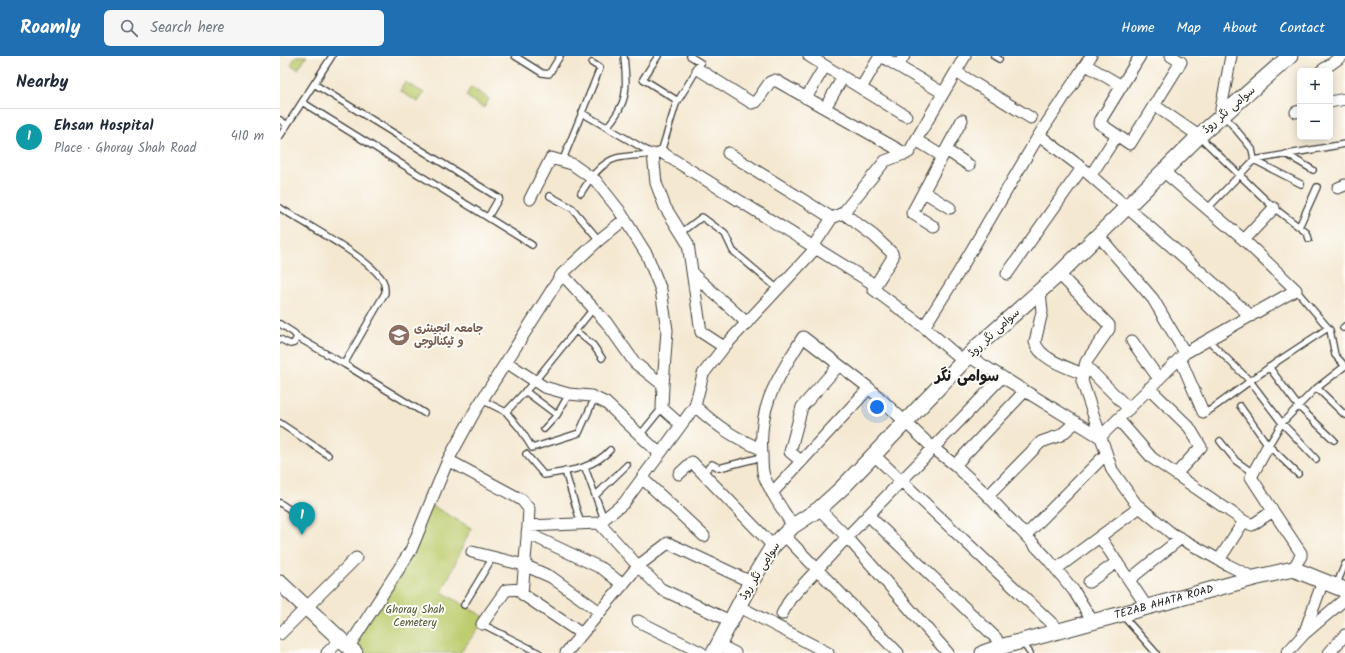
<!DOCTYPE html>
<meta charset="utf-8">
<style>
:root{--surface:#fff;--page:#f6f6f7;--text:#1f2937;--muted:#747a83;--line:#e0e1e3;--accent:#1f6fb2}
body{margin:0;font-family:Kalam,"Playpen Sans Arabic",sans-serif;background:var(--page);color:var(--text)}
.controls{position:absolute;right:12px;top:12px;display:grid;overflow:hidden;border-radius:6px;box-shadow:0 2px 10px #0003}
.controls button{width:36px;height:36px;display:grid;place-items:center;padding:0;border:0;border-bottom:1px solid var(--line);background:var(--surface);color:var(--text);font:20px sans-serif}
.you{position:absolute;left:597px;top:351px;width:14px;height:14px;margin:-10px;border:3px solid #fff;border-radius:50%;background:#1a73e8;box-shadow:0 0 0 6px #1a73e833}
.badge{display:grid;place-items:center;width:26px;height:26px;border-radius:50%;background:var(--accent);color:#fff;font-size:13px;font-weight:700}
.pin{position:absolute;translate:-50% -33px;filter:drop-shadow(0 1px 2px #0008)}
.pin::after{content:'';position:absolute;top:21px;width:14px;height:12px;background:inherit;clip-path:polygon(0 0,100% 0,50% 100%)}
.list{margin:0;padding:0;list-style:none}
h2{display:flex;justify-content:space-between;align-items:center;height:52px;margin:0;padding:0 16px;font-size:17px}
h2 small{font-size:13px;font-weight:400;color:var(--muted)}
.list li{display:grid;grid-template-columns:26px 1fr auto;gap:12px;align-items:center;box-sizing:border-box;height:56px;padding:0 16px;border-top:1px solid var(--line)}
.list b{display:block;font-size:15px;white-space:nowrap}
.list p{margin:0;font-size:13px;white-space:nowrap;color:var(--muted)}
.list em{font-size:13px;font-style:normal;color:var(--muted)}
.icon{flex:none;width:22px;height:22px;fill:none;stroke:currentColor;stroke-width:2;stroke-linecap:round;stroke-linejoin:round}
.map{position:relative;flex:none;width:1065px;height:597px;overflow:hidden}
header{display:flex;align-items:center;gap:24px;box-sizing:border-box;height:56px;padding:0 20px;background:var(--accent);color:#fff}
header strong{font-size:19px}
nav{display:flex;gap:22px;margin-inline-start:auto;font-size:14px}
.search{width:280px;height:36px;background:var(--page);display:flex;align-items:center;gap:10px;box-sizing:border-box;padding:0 14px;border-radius:6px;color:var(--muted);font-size:15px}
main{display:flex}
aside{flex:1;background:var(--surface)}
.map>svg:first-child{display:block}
.green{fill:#bdcc6e;stroke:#6c7445}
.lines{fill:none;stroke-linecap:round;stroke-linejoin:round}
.lane-casing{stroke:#3c3b37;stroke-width:8}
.street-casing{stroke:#3c3b37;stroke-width:13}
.secondary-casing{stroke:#3c3b37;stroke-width:17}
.lane{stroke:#fff;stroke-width:5.5}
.street{stroke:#fff;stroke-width:11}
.secondary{stroke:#fff;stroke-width:15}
.labels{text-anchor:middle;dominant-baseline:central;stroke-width:4;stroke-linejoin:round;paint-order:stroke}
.street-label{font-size:11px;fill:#1c1c1c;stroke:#fdfcf7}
.education-label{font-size:11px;font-weight:bold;fill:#785e54;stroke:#fdfcf7;text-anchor:start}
.park-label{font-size:11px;fill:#545a39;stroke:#fdfcf7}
.district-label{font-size:15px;font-weight:bold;fill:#1c1c1c;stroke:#fdfcf7}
</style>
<header>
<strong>Roamly</strong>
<div class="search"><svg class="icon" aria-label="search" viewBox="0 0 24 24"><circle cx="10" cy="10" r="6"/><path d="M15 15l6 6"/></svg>Search here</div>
<nav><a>Home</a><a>Map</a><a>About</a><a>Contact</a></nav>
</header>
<main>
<aside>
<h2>Nearby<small></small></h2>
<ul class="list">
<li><span class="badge" style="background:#0f9aa8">1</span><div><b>Ehsan Hospital</b><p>Place · Ghoray Shah Road</p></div><em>410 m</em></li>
</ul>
</aside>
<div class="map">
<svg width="1065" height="597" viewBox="0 0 1065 597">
<rect width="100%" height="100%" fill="#fdfcf7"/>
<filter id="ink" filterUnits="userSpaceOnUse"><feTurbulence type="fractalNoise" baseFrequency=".025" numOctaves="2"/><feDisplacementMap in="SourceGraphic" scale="8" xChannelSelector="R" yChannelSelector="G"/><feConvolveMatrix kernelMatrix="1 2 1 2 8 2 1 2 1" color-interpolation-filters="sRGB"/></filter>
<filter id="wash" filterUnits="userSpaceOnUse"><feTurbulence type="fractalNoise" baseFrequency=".012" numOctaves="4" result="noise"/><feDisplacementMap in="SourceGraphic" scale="16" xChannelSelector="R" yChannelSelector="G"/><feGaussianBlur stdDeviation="0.9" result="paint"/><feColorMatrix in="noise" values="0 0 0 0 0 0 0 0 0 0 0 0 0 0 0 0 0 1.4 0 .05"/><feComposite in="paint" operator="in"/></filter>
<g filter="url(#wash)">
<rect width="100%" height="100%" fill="#f4e8d1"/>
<path class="green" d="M16,0h11l-9,13 -7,-4z
M125,26l19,11 -6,9 -18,-11z
M191,31l18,12 -5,9 -18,-12z
M151,449l40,23 -29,64 44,26 -26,35h-98l-10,-7z"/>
</g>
<g filter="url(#ink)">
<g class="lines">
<g class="lane-casing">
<path id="lane" d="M235,0l27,17 7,1 11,-18
M378,0l-15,23 35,22
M714,0l5,3
M34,28l185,114 -11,19
M22,46l230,143
M302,57l71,41
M944,59l28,34 2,11 47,24
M0,64l7,5
M327,71c22,-26 20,-38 17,-71
M0,80l52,-80
M920,81l74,71 33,25 2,6
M1006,98l27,16
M282,106l38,-94 -8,-5
M301,137c8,-13 20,-31 36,-35 14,-3 29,-2 44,-6l15,-48 25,-41 -11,-7
M270,140l22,12 27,32
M0,152c24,15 91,51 103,73 2,4 2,7 2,12l-41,71 -47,-27
M927,153l47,-49 91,-16
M1019,171l18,-40
M401,177l21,-16 23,17 8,17 45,38
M1016,234l34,40 5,25 10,11
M0,268l14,9 3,4 -3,6 -4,1 -10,-5
M1063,272l2,-2
M296,275l17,14 9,13
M928,284l42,41 32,42 34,36
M64,308l80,49
M989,311l29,39 36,34
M1037,332l28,27
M245,335l32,24
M202,344l24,12 15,18 11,18 47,-15 16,-36
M960,350l28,39 30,29
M226,356l28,-30 59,-73
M923,356l3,1 72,-52 50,-33
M0,367l48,32
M264,373l13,-14 12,-21
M360,379l22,-27
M940,385l16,20 17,12
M987,392l15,-25 31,-32 32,-25
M246,398l18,21c24,-4 49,-6 66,-25
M305,412l19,51
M285,415l16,53
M423,417l9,-9 7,4 43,-11
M316,439l31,-30
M0,447l15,10
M1056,530l9,-22
M184,549l29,-48
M843,560l33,37
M202,568l57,29
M742,586l8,11"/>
</g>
<g class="street-casing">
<path id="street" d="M529,0l97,60
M601,0l62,37
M860,0l-41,67 31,21 51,-82 -10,-6
M806,9l36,21
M618,10l6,-10
M418,13l54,34 4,-1 14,-20 5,-2 131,74
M1041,15l21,-15
M676,16l75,46
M581,32l19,-32
M526,42l19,-32
M1050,46l15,-3
M874,49l45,31
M545,52l18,-31
M1016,56l4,-1
M944,58l-3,-5 10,-53
M759,79l43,33 169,148
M636,84l26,16
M666,94l23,15
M381,96l214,133
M448,97l104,65 11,-5 42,-52 24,-9 56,-96
M373,98l3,29 9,24 23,37 13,88 23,15
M811,119l26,-40
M1058,132l7,-3
M644,136l26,16
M250,143l21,-41 21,6 24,17 23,29 28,45 14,35 6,40 -4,55
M563,157l31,23 18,17 1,4 -20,32 51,38 39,34
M654,171l-22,-14 50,-93
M818,179l55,64 32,54
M964,184l30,-32
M532,192l20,-30
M282,218l44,48 29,41 28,22 -1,23 19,17
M727,218l75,-106
M779,218l50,51v4l-23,33 -4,19 30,89 24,34 35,29 57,32 26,13
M414,219l53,48
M760,235l2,21 -7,30c4,17 34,26 48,32
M644,271l33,-52 82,-140 52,-79
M852,285l27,38
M688,300l132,81
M900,302l23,54
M226,306l38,25 25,7 22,2 15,7 54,51
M805,309l44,44
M869,332l40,39 12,20 -25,27
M415,350c23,21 38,31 66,43
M838,363l34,39 92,63 -25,39
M820,381l85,-84 111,-63 -52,-50 -81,-69
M987,392l-16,29 22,34
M594,399l186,176
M168,404l74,40 7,9 -1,17
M521,405l-11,-9 12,-45 37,-42
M675,409l70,-74
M399,418l13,-12 81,84
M362,422l62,58
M492,437l97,-105
M708,440l53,-54 20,-7 15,-13
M539,453l28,28 101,116
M588,459l128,123 4,9
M964,465l8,4 21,-14 28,42v3l-8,13
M319,467l39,43 23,23 69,32
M513,470c-10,-16 -22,-32 -29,-50 -2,-6 -2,-14 -2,-21 -4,-51 16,-77 41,-118l66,51 64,60 22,17 33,31 59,62 27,33 19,31
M247,477l76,36 20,16
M504,479l114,118
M746,479l80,-81
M820,481l47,70
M192,496l52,13 27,12 49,35
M776,513l84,-62
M849,524l52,-42
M809,526l28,-20
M458,550l90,47
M502,558l8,-15 57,-62 155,-160
M358,565l64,32
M202,568l24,-34 16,-1
M0,578l76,-76
M302,578l-60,-40 6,-68 71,-3 25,-20 71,-97 8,-32 21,-27 91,-98
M1024,578l41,-35
M439,589l16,8
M68,592l63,-98 37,-90 27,-49 87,-137 37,-34 26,-21
M47,597l13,-13
M286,597l72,-87 30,-23 83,39
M1007,597l17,-19 19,-53
M1049,597l16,-18"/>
</g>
<g class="secondary-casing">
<g id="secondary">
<path d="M0,527l75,70"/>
<path d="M434,597l37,-71 22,-36 20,-20 26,-17 23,-21 138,-144 79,-70 140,-138 91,-80"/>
<path id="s1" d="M703,597l17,-6 254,-69 39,-9 52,21"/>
</g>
</g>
<use href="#lane" class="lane"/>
<use href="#street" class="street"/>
<use href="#secondary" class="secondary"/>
</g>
</g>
<defs>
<g id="university-disc" transform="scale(1.15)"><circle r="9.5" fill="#8d6e63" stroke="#fdfcf7"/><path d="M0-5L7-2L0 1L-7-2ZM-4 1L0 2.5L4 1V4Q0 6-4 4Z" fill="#fff"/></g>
</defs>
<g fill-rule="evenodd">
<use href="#university-disc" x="119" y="279"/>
</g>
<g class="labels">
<g class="street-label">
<text transform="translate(949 54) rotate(-41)">سوامی نگر روڈ</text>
<text transform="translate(714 277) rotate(-43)">سوامی نگر روڈ</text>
<text transform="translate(480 515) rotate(-58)">سوامی نگر روڈ</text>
<text stroke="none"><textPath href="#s1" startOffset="188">TEZAB AHATA ROAD</textPath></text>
</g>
<g class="education-label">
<text x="134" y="273">جامعہ انجینئری<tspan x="134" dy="13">و ٹیکنالوجی</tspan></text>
</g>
<g class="park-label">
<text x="135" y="554">Ghoray Shah<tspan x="135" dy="13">Cemetery</tspan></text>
</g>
<g class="district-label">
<text x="687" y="321">سوامی نگر</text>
</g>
</g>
</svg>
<div class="controls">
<button>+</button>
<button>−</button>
</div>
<div class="you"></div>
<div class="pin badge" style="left:22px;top:479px;background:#0f9aa8">1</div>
</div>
</main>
